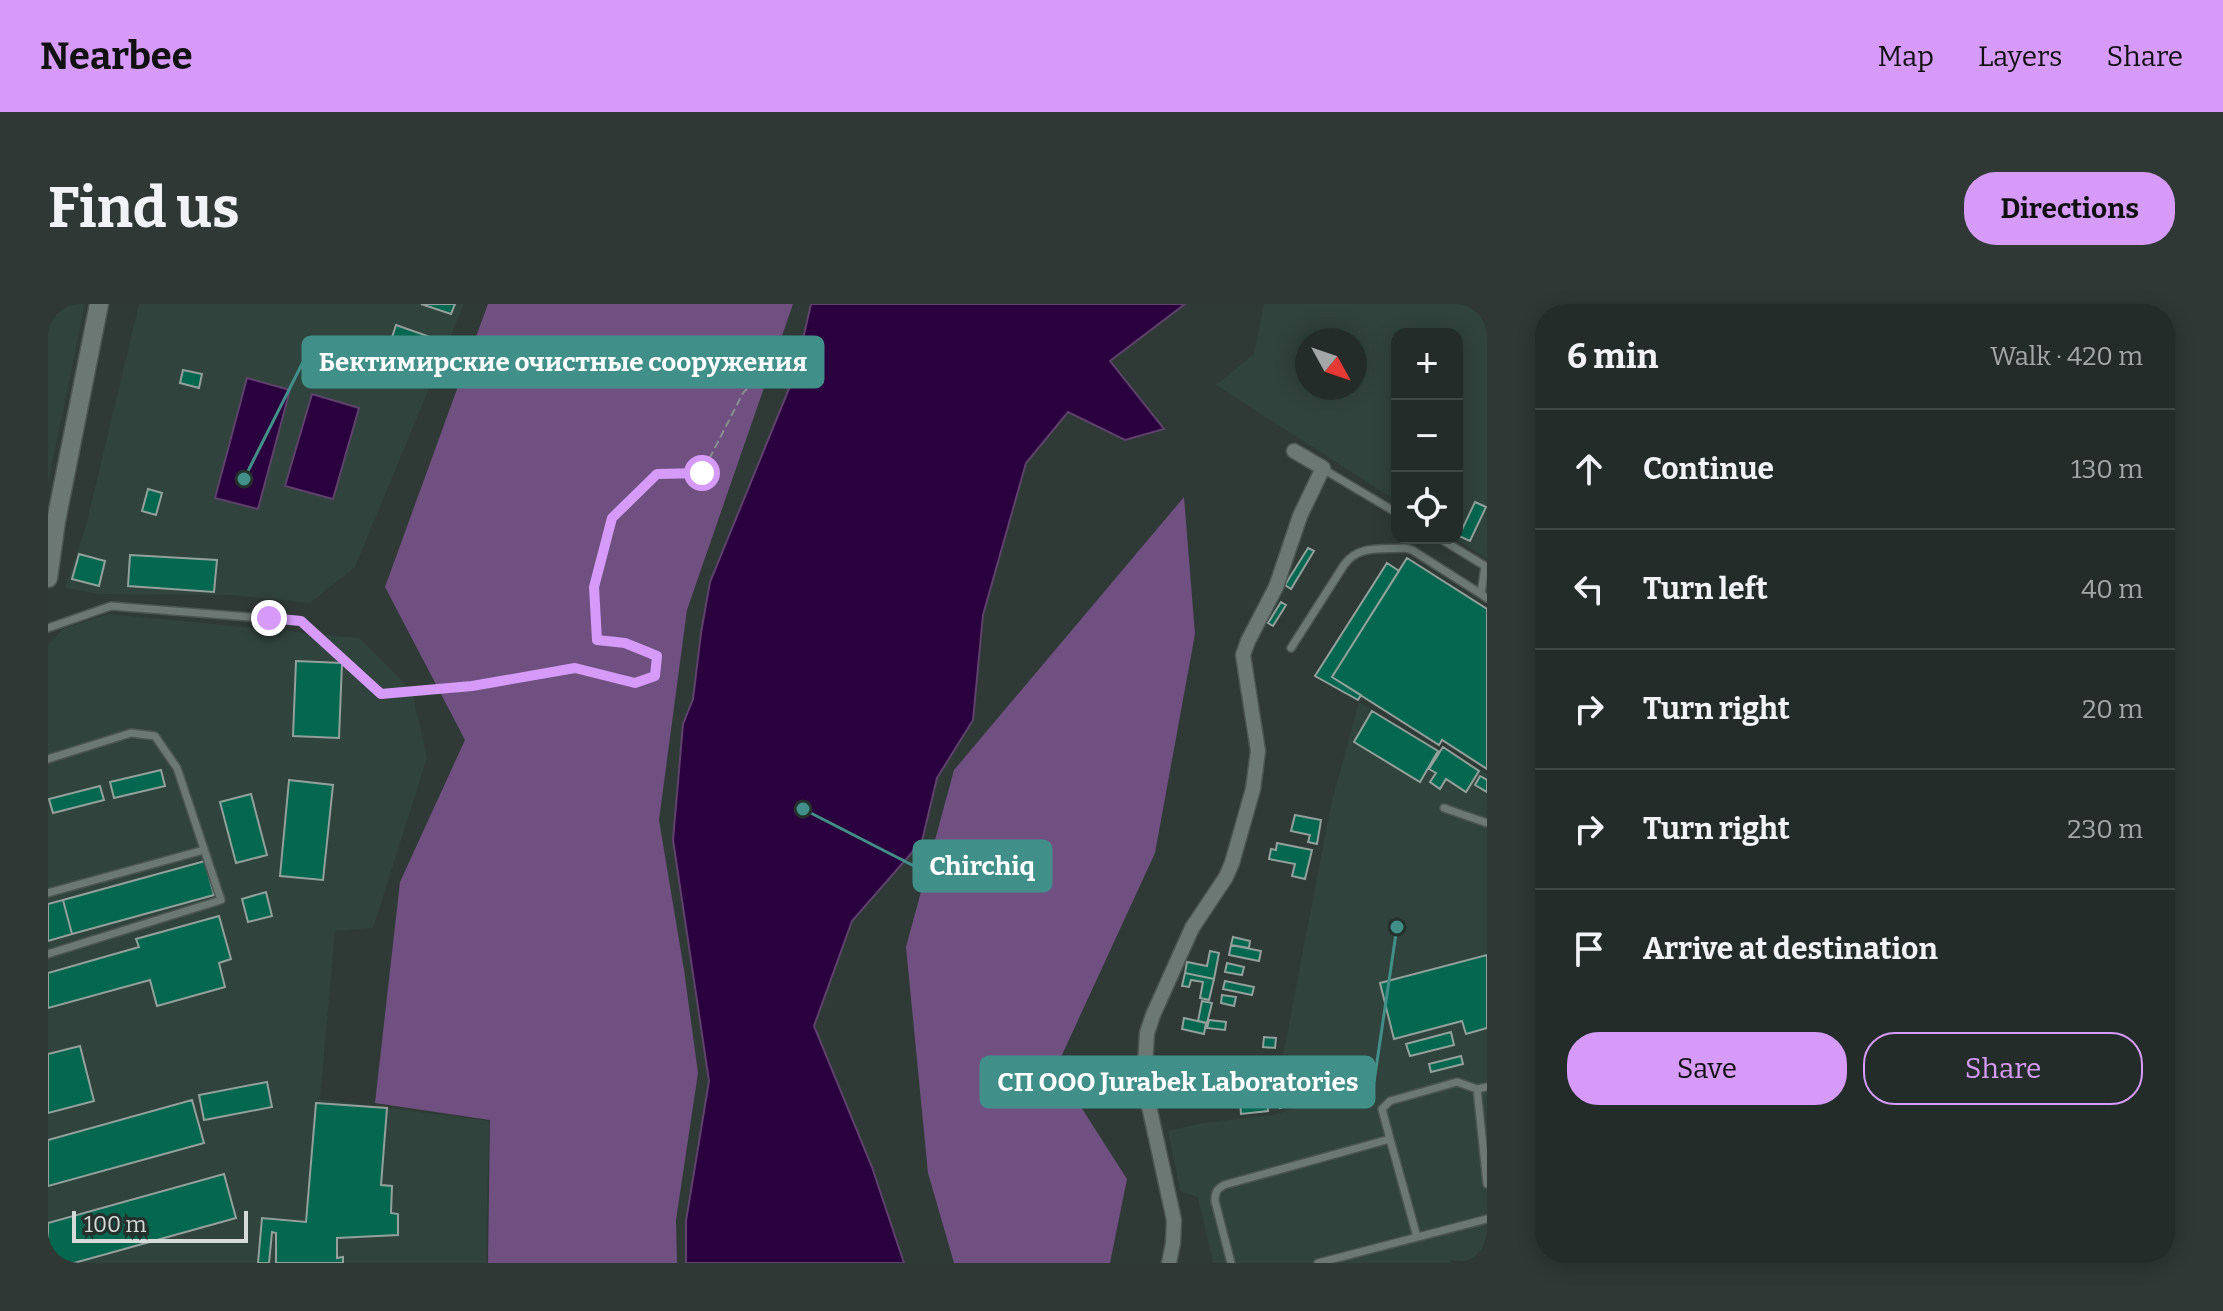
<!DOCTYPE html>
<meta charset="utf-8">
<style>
:root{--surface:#232c28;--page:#2f3834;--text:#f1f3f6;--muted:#a3a7a8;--line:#404845;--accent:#d69bf9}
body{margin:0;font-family:Bitter,serif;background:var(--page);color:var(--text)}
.controls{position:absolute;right:24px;top:24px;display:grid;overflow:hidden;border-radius:16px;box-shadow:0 4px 20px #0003}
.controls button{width:72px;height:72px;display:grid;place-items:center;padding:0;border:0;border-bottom:2px solid var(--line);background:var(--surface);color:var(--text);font:40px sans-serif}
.compass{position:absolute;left:1247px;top:24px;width:72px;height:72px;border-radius:50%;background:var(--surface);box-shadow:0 4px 20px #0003;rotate:130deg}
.scale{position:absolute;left:24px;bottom:20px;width:176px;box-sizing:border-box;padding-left:8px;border:4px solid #d5dbd9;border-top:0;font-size:22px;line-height:28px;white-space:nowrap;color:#d5dbd9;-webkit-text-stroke:6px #25302c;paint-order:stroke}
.stop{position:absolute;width:24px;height:24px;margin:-18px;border:6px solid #d69bf9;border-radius:50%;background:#fff}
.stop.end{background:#d69bf9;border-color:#fff;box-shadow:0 2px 8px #0008}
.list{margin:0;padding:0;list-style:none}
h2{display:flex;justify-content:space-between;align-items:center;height:104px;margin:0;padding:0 32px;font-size:34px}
h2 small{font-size:26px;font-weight:400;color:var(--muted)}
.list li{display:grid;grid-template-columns:52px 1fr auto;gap:24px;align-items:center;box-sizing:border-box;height:120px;padding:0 32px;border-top:2px solid var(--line)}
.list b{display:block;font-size:30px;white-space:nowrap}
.list em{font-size:26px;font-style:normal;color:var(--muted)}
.actions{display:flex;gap:16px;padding:24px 32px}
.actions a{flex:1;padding:18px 0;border:2px solid var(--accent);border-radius:32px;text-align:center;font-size:28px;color:var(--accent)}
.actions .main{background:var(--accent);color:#111}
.icon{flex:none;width:44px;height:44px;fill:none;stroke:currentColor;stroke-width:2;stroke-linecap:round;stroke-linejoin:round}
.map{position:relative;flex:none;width:1439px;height:959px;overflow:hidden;border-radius:32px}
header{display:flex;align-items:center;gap:48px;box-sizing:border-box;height:112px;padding:0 40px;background:var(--accent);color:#111}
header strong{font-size:38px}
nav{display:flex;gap:44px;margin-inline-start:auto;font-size:28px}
.intro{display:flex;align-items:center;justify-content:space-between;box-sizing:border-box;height:192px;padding:0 48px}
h1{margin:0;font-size:56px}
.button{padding:20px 36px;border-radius:32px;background:var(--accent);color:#111;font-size:28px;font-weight:700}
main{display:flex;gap:48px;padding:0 48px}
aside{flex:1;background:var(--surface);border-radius:32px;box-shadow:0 4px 20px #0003}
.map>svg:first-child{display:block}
.built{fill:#30433c;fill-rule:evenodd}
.green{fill:#6f5081}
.water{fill:#2b003e;stroke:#5e426c;stroke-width:2}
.building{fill:#046750;stroke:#93a09b;stroke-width:2}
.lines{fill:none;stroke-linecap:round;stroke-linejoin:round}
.service-casing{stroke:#4c5552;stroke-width:10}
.minor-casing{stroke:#4c5552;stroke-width:17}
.tertiary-casing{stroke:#4c5552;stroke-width:21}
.path{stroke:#878f8c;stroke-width:2;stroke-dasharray:8 4;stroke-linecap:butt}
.service{stroke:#6b7873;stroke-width:7}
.minor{stroke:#6b7873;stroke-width:14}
.tertiary{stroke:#6b7873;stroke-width:18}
.route{stroke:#d69bf9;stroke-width:10}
.leader{fill:none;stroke:#408f89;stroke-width:3}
.callout-dot{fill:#408f89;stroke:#25302c;stroke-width:3}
.callout{fill:#408f89;stroke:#408f89;stroke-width:3}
.callout-label{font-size:26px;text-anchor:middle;font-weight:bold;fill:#fff}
</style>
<header>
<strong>Nearbee</strong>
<nav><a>Map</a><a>Layers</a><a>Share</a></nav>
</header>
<div class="intro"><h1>Find us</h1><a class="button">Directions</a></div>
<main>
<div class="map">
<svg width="1439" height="959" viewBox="0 0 1439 959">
<rect width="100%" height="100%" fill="#2f3a36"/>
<path class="built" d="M0,0h37l-37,180z
M91,0h325l-109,263 -45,36 -79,-8 -132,-1 -34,-6 21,-62z
M1216,0h223v255l-32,-21h2v-204h-60v167l-181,-116 38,-31zM1259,36h48v48h-48z
M61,310l250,24 53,53 15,67 -54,170 -38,3 -15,168 169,22 -3,142h-438v-618l16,-17z
M1311,398l81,48 3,-4 44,28v489l-36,-3 -1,3h-237l-15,-66 -18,-6 -12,-60 34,-8 71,-8 19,-6 -12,-38 51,-266z"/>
<path class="green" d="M440,0h305l-106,306 -28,210 25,150 14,103 -22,147 1,43h-189l2,-143 -115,-17 25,-221 65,-142 -80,-153z
M1136,193l11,137 -40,219 -99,215 71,111 -17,84h-156l-26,-90 -22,-226 48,-177z"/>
<path class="water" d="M763,0h374l-75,57 54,68 -39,11 -57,-28 -42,51 -43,152 -10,105 -36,58 -15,63 -70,80 -38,105 58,141 32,96h-218v-42l23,-140 -36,-241 10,-116 10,-25 8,-66 9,-51 85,-208z
M199,74l43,12 -32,119 -43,-11z
M264,90l47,14 -26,91 -48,-13z"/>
<path class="building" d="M373,0h34l-4,10z
M348,21l40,14 -10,31 -40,-14z
M135,66l19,4 -3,14 -19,-5z
M100,185l14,4 -6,22 -14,-4z
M1427,198l11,5 -16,34 -11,-5z
M1260,244l6,3 -23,38 -6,-4z
M31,250l26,7 -6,25 -27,-7z
M82,251l87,5 -3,32 -86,-6z
M1359,254l80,51v160l-45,-29 -3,5 -107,-68z
M1339,259l12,8 -67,106 29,18 -3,5 -43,-24z
M1233,298l5,3 -13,21 -5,-3z
M248,357l46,2 -3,75 -46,-2z
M1324,407l66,40 -18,31 -66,-40z
M1395,443l36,24 -13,21 -20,-13 -6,10 -10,-7 6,-9 -7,-4z
M113,466l4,16 -51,12 -4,-16z
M1432,472l7,4v12l-12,-7z
M241,476l44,5 -10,95 -43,-4z
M52,482l4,14 -51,13 -4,-14z
M203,490l16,61 -31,8 -16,-61z
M1247,511l26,5 -4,24 -9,-2 2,-7 -19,-4z
M1229,539l35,7 -7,29 -13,-3 3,-12 -26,-5 2,-10 5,1z
M157,557l9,34 -142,39 -9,-34z
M218,588l6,24 -24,6 -6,-23z
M15,596l9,34 -24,7v-37z
M171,612l12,43 -12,4 6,24 -68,19 -7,-26 -102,28v-35l91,-26 -3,-8z
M1185,633l17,4 -1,7 -18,-3z
M1183,641l30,6 -2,10 -30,-6z
M1162,647l9,2 -5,26 -29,-6 2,-11 20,4z
M1439,651v73l-21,6 -4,-13 -68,18 -14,-56z
M1179,659l17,4 -2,8 -17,-3z
M1137,669l29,6 -5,21 -9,-2 3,-16 -12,-2 -2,7 -7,-1z
M1177,677l29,6 -2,8 -29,-6z
M1174,691l14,2 -2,9 -13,-3z
M1154,697l10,2 -5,20 -9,-2z
M1136,714l22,5 -2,11 -22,-5z
M1161,716l17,2 -1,8 -18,-2z
M1403,728l3,13 -44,11 -4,-12z
M1216,733l12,1 -1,10 -12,-1z
M32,742l14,55 -46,12v-59z
M1413,752l2,8 -32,8 -2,-8z
M1232,767l9,34 -9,3 -10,-34z
M219,778l5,25 -68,13 -5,-25z
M1219,795l1,12 -27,3 -1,-12z
M144,796l12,43 -156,43v-46z
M268,799l71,5 -6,77 11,1 -1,27 7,1v21l-61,3v20l6,-1v6h-67v-30l-4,-1 -3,31h-11l4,-45 44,4z
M176,870l12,44 -162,45h-26v-40z"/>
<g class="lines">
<g class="service-casing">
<path id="service" d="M1275,165l74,44
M1391,234l46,28 -4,28 6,4
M0,324l63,-22 190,15 80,73
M1243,344l53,-83c15,-21 38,-15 61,-17l7,2 69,44
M0,455l83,-26 24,3 22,32 44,132 -173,54
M1396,504l43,15
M0,589l156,-43
M1439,783l-10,2 10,95
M1342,835l-8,-30 8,-8 67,-19 20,7
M1183,959l-16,-62c0,-9 2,-12 9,-16l166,-46 27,98
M1270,959l169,-44"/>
</g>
<g class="minor-casing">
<path id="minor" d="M1121,959l4,-20 1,-23 -30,-137 3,-50 6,-18 39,-87 34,-51 6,-14 21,-74 5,-38 -15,-96 5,-14 28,-54 24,-71 23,-48 -29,-17"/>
</g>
<g class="tertiary-casing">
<path id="tertiary" d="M0,274l8,-57 43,-217"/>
</g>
<path class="path" d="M343,389l81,-7 103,-18 60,15 20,-7 2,-20 -32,-13 -28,-3 -3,-53 18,-69 45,-44 45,-1 41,-80 46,-48"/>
<use href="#service" class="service"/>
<use href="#minor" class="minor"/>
<use href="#tertiary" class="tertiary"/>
</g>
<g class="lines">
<path class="route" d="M221,314l32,3 80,73 91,-8 103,-18 60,15 20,-7 2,-20 -32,-13 -28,-3 -3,-53 18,-69 45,-44 45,-1"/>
</g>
<path class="leader" d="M196 175L255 58M755 505L866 562M1349 623L1326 778"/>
<g class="callout-dot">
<circle cx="196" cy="175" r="8"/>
<circle cx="755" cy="505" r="8"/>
<circle cx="1349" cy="623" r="8"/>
</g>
<g class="callout">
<rect x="255" y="33" width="520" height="50" rx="8"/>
<rect x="866" y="537" width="137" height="50" rx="8"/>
<rect x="933" y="753" width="393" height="50" rx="8"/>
</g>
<g class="callout-label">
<text x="515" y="67">Бектимирские очистные сооружения</text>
<text x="934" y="571">Chirchiq</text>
<text x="1130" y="787">СП ООО Jurabek Laboratories</text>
</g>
</svg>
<div class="controls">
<button>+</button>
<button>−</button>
<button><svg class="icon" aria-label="locate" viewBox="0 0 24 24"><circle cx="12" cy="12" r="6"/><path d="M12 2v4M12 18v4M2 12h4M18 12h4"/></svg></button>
</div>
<svg class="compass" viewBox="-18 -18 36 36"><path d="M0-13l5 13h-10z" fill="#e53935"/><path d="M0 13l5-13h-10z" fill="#a3a7a8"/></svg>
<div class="scale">100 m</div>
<div class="stop" style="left:654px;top:169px"></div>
<div class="stop end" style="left:221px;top:314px"></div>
</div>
<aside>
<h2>6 min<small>Walk · 420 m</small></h2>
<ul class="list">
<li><svg class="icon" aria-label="ahead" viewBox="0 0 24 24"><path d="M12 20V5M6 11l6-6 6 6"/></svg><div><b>Continue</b></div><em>130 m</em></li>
<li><svg class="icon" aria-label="left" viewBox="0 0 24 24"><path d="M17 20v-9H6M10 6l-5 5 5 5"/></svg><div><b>Turn left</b></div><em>40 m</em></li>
<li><svg class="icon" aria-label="right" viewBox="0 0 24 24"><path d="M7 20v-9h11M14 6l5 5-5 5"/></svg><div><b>Turn right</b></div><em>20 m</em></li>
<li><svg class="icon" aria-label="right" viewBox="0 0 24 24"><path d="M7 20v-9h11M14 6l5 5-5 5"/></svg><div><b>Turn right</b></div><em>230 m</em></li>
<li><svg class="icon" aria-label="arrive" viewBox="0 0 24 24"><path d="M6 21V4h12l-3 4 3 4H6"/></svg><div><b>Arrive at destination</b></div></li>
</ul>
<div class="actions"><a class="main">Save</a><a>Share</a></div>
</aside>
</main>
